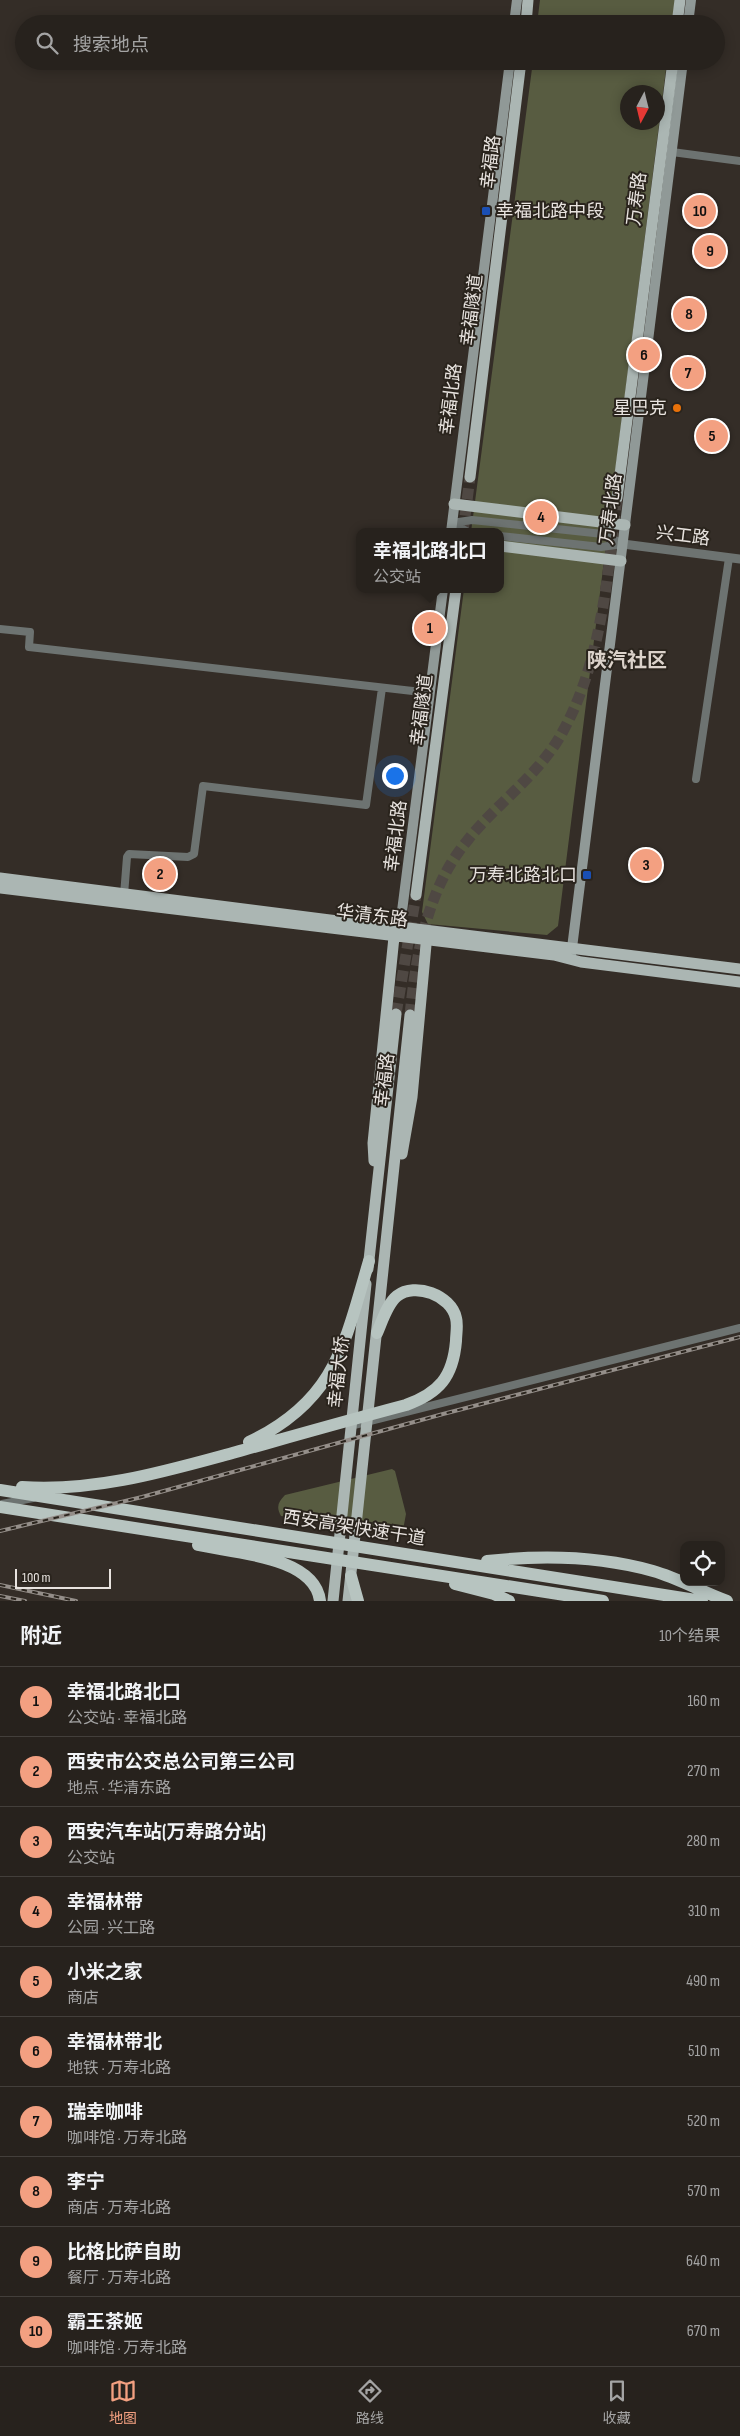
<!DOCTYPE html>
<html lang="zh">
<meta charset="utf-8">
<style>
:root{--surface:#27221d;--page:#332f2a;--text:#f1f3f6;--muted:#a4a4a4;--line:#433f3b;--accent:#f3a081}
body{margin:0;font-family:"Sofia Sans Condensed","Noto Sans SC",sans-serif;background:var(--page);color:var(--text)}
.controls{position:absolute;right:15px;bottom:15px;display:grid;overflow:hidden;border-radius:10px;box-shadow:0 2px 12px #0003}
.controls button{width:45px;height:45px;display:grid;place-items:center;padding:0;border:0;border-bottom:1px solid var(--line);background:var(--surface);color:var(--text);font:25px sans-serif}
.compass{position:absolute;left:620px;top:85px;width:45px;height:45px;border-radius:50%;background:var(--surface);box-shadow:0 2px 12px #0003;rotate:187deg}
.scale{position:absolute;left:15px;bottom:12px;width:96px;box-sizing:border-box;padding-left:5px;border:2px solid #e8e3df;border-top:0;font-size:14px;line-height:18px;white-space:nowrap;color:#e8e3df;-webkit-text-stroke:4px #2a241d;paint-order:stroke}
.you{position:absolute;left:394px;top:775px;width:18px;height:18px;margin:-12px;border:4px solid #fff;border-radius:50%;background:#1a73e8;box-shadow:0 0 0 8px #1a73e833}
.badge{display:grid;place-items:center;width:32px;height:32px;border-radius:50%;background:var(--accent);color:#111;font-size:16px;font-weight:700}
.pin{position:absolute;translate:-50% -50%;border:2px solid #fff;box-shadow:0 1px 5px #0006}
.popup{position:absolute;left:356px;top:528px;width:148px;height:65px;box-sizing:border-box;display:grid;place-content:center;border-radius:10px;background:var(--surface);filter:drop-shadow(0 1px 4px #0005);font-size:16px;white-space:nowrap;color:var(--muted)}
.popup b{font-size:19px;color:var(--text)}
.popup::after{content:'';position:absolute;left:50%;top:100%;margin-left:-10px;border:10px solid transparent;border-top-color:var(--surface)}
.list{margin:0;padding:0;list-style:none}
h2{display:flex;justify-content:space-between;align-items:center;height:65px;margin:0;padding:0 20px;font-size:21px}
h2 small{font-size:16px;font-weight:400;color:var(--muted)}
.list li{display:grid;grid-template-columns:32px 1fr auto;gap:15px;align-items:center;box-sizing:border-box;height:70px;padding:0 20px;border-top:1px solid var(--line)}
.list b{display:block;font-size:19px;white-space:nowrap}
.list p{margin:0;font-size:16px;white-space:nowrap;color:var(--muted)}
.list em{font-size:16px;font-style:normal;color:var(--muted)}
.icon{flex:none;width:28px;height:28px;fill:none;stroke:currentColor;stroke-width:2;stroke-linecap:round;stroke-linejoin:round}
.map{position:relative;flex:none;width:740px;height:1601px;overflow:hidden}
.search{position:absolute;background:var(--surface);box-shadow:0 2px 12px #0003;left:15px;right:15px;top:15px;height:55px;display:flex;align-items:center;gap:12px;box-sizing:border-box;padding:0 18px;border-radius:28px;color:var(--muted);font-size:19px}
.sheet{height:765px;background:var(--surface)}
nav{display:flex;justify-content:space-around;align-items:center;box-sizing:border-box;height:70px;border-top:1px solid var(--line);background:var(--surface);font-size:14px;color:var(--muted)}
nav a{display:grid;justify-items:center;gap:2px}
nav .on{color:var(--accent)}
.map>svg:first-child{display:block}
.green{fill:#585c41;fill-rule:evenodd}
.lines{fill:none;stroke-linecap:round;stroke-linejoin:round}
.primary-tunnel{stroke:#4f4843;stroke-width:11;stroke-dasharray:11 5.5;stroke-linecap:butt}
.minor{stroke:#6d7371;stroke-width:8}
.tertiary{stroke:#6d7371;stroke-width:9}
.secondary{stroke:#909997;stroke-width:10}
.primary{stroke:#abb6b3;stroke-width:11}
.trunk{stroke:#b7c4c0;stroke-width:12}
.rail-casing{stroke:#948e89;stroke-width:4}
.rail{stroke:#2a241d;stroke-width:2;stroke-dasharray:5.5;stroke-linecap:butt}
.transit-dot{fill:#1a4fb4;stroke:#2a241d;stroke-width:2}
.food-dot{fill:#e8710a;stroke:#2a241d;stroke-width:2}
.labels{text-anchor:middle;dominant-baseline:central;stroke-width:4;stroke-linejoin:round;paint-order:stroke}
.street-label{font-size:18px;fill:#e8e3df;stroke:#2a241d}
.poi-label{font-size:18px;fill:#e8e3df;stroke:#2a241d;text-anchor:end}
.quarter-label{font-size:20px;font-weight:bold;fill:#dbd2ca;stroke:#2a241d}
</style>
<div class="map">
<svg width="740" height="1601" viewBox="0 0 740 1601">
<rect width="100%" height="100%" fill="#342d27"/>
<path class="green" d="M540,0h135l-3,24h-135z
M533,61h134l-109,865 -11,9 -119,-11 -6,-12 42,-323h36v-57h-29zM628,92h30v30h-30z
M392,1469l3,2 11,43 -3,16 -5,2 -117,-16c-5,-9 -3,-14 4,-21z"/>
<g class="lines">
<path class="primary-tunnel" d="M463,532l7,-55
M396,1014l20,-119
M410,1015c6,-60 17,-126 57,-174 29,-37 72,-66 95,-108 40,-72 45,-155 55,-235"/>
<path class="minor" d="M672,152l68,9
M452,523l20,-3 131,14 20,10
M452,523l16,9
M500,536l101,11 22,-3
M0,629l30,3 -1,15 401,46
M696,779l33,-221
M124,895l3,-38 2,-3 59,3 6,-3 9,-68 163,19 16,-117
M350,1426l390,-98
M2,1504l31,-6"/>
<path class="tertiary" d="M623,544l117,15"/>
<path class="secondary" d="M514,24l3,-24
M688,24l3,-24
M451,532l59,-471
M397,932l3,-5 43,-338
M571,956l112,-895"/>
<path class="primary" d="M526,24l2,-24
M677,24l3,-24
M470,477l51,-416
M617,498l56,-437
M454,504l171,21
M500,546l121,15
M0,878l377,48 23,1 340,42
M0,888l554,67 27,7 159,20
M416,895l40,-306
M402,1154l10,-57 15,-163
M374,1161l-1,-18 21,-206
M368,1269l28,-255
M333,1601l33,-317
M348,1601l62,-586"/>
<path class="trunk" d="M249,1442c86,-41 95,-96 120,-181
M22,1487c74,5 144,-16 214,-35 57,-16 113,-32 170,-47 33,-12 47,-28 50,-64 0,-7 2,-16 0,-23 -5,-23 -41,-36 -59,-22 -10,8 -15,26 -20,37
M0,1490l702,111
M0,1507l603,94
M198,1545c35,8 117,11 122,56
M487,1561c55,-6 112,-5 166,10 25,7 49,21 74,30
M351,1576l7,25
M455,1584l39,10 15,7"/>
<g class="rail-casing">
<path id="rail" d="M0,1531l142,-34 301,-83 297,-77
M0,1585l76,16
M0,1596l25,5"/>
</g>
<use href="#rail" class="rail"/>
</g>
<g class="transit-dot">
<rect x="481" y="206" width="10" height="10" rx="2.5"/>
<rect x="582" y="870" width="10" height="10" rx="2.5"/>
</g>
<circle class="food-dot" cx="677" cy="408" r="5"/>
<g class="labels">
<g class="street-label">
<text transform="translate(491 162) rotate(-83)">幸福路</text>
<text transform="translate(637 199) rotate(-83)">万寿路</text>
<text transform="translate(472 310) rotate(-83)">幸福隧道</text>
<text transform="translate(451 399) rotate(-83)">幸福北路</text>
<text transform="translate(611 509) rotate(-83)">万寿北路</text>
<text transform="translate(683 536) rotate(7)">兴工路</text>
<text transform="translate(422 710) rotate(-83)">幸福隧道</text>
<text transform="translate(396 836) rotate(-83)">幸福北路</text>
<text transform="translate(372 916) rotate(7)">华清东路</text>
<text transform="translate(385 1080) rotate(-83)">幸福路</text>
<text transform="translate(339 1372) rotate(-84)">幸福大桥</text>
<text transform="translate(354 1528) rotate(9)">西安高架快速干道</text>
</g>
<g class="poi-label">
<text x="496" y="211" text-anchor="start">幸福北路中段</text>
<text x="667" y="408">星巴克</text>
<text x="577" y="875">万寿北路北口</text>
</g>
<g class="quarter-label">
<text x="627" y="661">陕汽社区</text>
</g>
</g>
</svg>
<div class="controls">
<button><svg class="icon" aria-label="locate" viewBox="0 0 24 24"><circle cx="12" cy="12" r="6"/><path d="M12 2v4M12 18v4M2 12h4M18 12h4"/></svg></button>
</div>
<svg class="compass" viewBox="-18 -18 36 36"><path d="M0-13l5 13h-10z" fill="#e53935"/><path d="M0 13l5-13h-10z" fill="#a4a4a4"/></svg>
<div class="scale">100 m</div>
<div class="you"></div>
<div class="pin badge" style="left:430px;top:628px">1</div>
<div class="popup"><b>幸福北路北口</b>公交站</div>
<div class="pin badge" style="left:160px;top:874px">2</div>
<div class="pin badge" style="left:646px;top:865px">3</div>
<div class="pin badge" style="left:541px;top:517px">4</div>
<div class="pin badge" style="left:712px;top:436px">5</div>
<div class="pin badge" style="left:644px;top:355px">6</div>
<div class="pin badge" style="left:688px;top:373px">7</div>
<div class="pin badge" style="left:689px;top:314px">8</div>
<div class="pin badge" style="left:710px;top:251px">9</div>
<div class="pin badge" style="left:700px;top:211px">10</div>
<div class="search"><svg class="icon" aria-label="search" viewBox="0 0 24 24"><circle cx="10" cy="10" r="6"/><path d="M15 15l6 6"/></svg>搜索地点</div>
</div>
<section class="sheet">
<h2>附近<small>10个结果</small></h2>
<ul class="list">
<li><span class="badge">1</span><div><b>幸福北路北口</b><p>公交站 · 幸福北路</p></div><em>160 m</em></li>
<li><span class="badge">2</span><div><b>西安市公交总公司第三公司</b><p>地点 · 华清东路</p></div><em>270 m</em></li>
<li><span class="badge">3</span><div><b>西安汽车站(万寿路分站)</b><p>公交站</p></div><em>280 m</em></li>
<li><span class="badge">4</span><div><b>幸福林带</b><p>公园 · 兴工路</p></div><em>310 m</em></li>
<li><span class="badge">5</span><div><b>小米之家</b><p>商店</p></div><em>490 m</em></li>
<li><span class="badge">6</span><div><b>幸福林带北</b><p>地铁 · 万寿北路</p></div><em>510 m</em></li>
<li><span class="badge">7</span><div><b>瑞幸咖啡</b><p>咖啡馆 · 万寿北路</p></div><em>520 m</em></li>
<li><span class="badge">8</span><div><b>李宁</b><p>商店 · 万寿北路</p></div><em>570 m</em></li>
<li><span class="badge">9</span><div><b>比格比萨自助</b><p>餐厅 · 万寿北路</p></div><em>640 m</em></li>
<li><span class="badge">10</span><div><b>霸王茶姬</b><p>咖啡馆 · 万寿北路</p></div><em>670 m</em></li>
</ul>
</section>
<nav>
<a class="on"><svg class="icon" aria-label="map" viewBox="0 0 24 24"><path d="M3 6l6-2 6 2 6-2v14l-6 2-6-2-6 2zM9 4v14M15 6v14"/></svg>地图</a>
<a><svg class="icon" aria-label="directions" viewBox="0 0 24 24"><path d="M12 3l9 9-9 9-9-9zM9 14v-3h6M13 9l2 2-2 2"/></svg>路线</a>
<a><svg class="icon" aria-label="saved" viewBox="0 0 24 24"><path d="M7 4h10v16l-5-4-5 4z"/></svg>收藏</a>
</nav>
